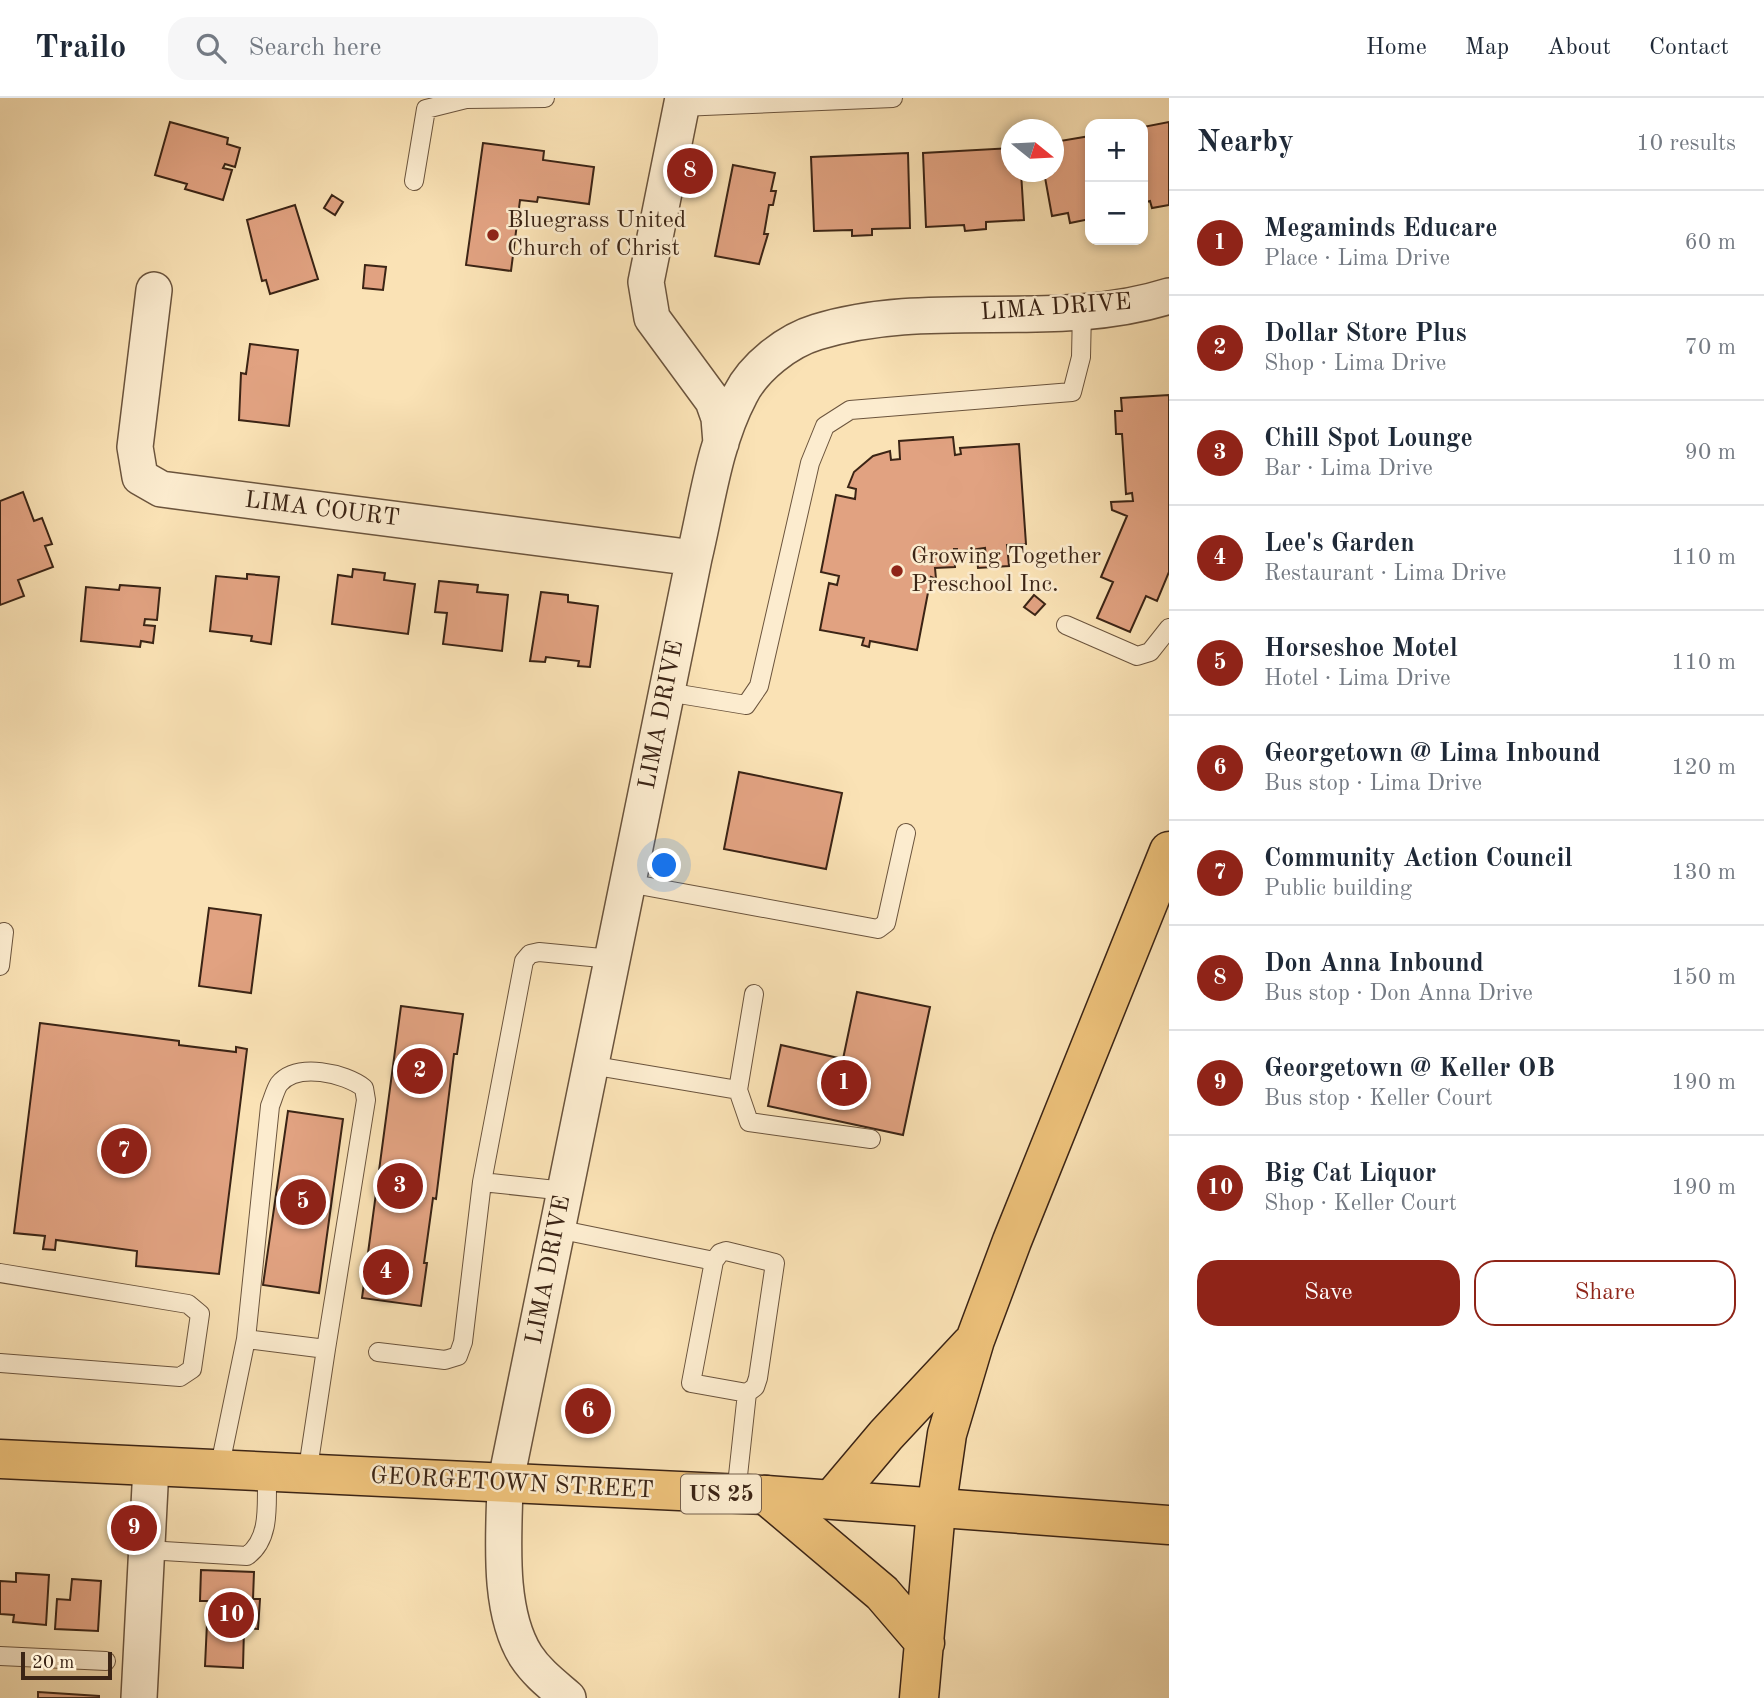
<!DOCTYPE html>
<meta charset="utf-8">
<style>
:root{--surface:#fff;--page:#f6f6f7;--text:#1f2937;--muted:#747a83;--line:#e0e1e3;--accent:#8f2418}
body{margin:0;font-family:"Old Standard TT",serif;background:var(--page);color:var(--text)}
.controls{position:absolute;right:21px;top:21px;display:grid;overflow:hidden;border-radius:14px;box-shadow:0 4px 10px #0003}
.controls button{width:63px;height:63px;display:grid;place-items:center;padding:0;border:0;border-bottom:2px solid var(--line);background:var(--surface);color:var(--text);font:35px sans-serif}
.compass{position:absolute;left:1001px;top:21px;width:63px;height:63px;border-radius:50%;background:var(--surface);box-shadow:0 4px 10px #0003;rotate:108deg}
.scale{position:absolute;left:21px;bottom:18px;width:91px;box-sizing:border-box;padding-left:7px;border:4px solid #3b2415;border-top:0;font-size:19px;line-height:24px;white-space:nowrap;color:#3b2415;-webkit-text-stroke:5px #fceccf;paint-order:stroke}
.you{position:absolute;left:665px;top:768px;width:24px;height:24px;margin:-18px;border:5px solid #fff;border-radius:50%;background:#1a73e8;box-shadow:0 0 0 10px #1a73e833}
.badge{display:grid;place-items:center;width:46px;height:46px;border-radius:50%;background:var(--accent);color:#fff;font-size:23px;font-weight:700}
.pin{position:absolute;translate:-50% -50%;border:4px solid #fff;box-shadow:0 2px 7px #0006}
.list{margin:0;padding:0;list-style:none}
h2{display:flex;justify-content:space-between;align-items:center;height:91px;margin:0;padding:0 28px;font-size:30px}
h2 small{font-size:23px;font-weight:400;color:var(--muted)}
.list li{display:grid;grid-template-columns:46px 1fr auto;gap:21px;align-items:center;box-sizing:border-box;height:105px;padding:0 28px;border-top:2px solid var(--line)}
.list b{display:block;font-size:26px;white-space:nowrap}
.list p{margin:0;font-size:23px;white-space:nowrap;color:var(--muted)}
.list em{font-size:23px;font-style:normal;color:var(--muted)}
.actions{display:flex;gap:14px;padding:21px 28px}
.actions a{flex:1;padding:16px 0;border:2px solid var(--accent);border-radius:21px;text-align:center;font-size:24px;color:var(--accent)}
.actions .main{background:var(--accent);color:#fff}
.icon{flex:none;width:38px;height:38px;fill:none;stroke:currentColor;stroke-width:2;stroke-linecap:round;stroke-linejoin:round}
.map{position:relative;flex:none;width:1169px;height:1600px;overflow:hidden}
header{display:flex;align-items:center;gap:42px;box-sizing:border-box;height:98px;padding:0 35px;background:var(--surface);border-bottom:2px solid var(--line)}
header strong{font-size:33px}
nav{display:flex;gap:38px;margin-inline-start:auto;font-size:24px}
.search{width:490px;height:63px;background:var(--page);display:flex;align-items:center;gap:18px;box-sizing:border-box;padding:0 24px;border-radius:21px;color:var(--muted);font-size:26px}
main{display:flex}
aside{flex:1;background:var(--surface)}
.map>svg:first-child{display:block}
.building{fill:#e1a281;stroke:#3b2415;stroke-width:2}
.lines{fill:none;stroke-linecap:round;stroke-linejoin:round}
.service-casing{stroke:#6b543d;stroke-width:20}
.minor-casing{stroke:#6b543d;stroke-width:38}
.primary-casing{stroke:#3b2415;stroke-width:41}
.motorway-casing{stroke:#3b2415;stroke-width:41}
.service{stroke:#fceccf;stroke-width:18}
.minor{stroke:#fceccf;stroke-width:35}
.primary{stroke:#edc17a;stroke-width:38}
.motorway{stroke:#edc17a;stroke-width:38}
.poi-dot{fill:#8f2418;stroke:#fceccf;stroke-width:2.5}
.labels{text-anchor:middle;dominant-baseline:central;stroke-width:5;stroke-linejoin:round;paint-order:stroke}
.shield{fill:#fceccf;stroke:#75604d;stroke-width:2}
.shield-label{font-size:23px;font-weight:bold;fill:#3b2415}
.poi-label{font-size:24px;fill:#3b2415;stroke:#fceccf;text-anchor:start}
.street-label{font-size:24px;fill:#3b2415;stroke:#fceccf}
</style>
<header>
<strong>Trailo</strong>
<div class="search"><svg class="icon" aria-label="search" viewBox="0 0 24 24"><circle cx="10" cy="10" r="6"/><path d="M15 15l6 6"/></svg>Search here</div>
<nav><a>Home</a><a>Map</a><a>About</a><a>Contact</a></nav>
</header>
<main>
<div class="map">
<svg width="1169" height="1600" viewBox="0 0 1169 1600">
<rect width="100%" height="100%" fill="#fae2b5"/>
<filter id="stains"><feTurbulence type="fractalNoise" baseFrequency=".00286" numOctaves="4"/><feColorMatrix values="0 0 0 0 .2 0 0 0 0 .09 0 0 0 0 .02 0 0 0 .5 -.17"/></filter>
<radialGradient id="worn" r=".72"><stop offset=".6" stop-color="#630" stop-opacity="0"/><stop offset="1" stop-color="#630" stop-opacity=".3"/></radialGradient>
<path class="building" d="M170,24l58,16 -1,6 13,4 -5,19 -10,-3 -2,4 9,2 -9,30 -38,-11 2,-5 -32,-9z
M1169,24v83l-17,3 -2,-7 -7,2v-76z
M1090,38v83l-20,4 -2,-10 -16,3 -8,-44h10v-30z
M483,45l61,8 -1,9 51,7 -5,37 -51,-7 -1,5 -17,-2 -9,71 -45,-6z
M1012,50v24h9l3,48 -38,2v7l-21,2 -1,-6 -38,2 -3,-74z
M908,55l2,75 -38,1v6l-20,1v-6l-38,1 -3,-74z
M693,59l7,1 -3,12 -7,-1z
M733,67l42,8 -4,18h5l-3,14h-4l-5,29h4l-9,30 -44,-8z
M332,97l11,7 -8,13 -11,-7z
M295,107l23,74 -48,15 -4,-14 -4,1 -15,-61z
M365,167l21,2 -3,23 -20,-2z
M250,246l48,6 -9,76 -50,-6 2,-47 5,1z
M1169,297v177l-12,29 -11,-5 -16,36 -33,-14 16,-36 -12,-5 26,-61 -15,-6 -1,-8 22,-1 -1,-8 -6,1 -4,-60h-6l-1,-23h7l-1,-13z
M953,339l2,18 6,-1 -1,-6 59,-4 7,100 -19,1 2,21 -31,2 -1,-12h9l-1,-8 -28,4v-3h-3l1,18 -20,1 1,11 -5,-2 -14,73 -47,-9 -1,6 -7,-2 2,-7 -44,-8 9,-47 8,2 2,-9 -18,-4 15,-77 19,4 1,-10 -8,-2 6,-15 19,-16 17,-5 1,9 9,-1 -1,-18z
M23,394l11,29 8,-3 10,26 -7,2 8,21 -35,13 6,16 -24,9v-104z
M353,471l32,4 -1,7 31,4 -7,50 -76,-10 6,-49 14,2z
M247,476l32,3 -8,67 -20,-3 1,-5 -42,-5 6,-55 31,3z
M439,483l39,4 -1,7 31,3 -6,56 -59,-7 4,-31 -12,-1z
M120,487l40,3 -3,32 -12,-1 -1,6 11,1 -2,17 -12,-2 -1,6 -59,-6 5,-54 33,3z
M541,494l27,3v7l30,4 -8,61 -12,-1 1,-5 -33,-4 -1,5 -15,-1z
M1034,497l11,9 -10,11 -11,-8z
M739,674l103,21 -16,76 -102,-20z
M209,810l52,7 -10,78 -52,-7z
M857,894l73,15 -27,128 -135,-29 13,-61 62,14z
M401,908l62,8 -6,40h-3l-18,145 -3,-1 -9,65h3l-6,43 -59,-8z
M40,925l139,18v4l57,7v-5l11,2 -28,225 -83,-8 1,-15 -81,-11 -1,10 -12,-1 2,-13 -31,-3z
M288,1013l55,8 -24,174 -56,-8z
M201,1472l53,2 -1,27h7l-2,30 -14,-1 -1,40 -38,-2 3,-65h-8z
M16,1475l33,2 -3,50 -33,-3 1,-7 -14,-1v-33l16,1z
M72,1481l29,2 -3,50 -43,-2 2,-30 13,1z
M38,1594l61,4v2h-61z"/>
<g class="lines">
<g class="service-casing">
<path id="service" d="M681,9l212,-9
M414,83l12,-72 40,-10 79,-1
M1066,527l71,31 13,-4 19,-24
M667,594l79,13 13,-19 51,-223 15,-37 25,-16 222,-18 9,-35 1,-47
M628,785l250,46 8,-6 20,-90
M0,868l4,-34
M590,967l148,25 16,-96
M738,992l11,32 122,17
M482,1084l42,-221 6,-7 9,-2 73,7
M557,1131l157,32 -23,122 56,10 -11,101
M714,1163l6,-8 6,-2 49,12 -17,115 -3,9 -8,6
M0,1175l188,31 12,10 -8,55 -12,8 -180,-14
M246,1241l24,-233c3,-7 5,-16 9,-22 18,-22 66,-11 85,4l2,12 -40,249
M378,1254l67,8 13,-4 5,-14 19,-160 83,9
M219,1372l27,-131 80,10 -19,126
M147,1452l100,6c25,-18 19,-54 20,-83
M0,1558l106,5"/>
</g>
<g class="minor-casing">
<path id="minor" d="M683,0l-37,184 6,36 61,83 6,17 2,25
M154,192l-19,157 5,30 21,12 533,69
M139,1600l12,-231
M568,1600c-15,-13 -31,-25 -42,-42 -29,-46 -22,-120 -21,-171l189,-927c13,-54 20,-114 46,-163 14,-28 47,-54 77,-63 113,-35 239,0 352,-36"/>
</g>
<g class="primary-casing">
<path id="primary" d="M0,1361l766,36 403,30"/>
</g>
<g class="motorway-casing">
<path id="motorway" d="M766,1397l116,98 43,50
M832,1401l54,-64 85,-91
M919,1600l17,-188 11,-76 28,-94 37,-99 157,-390"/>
</g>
<use href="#service" class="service"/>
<use href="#minor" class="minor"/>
<use href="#primary" class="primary"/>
<use href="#motorway" class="motorway"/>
</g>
<g class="poi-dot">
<circle cx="493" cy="137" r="7"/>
<circle cx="897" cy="473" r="7"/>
</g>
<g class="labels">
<rect class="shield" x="681" y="1376.5" width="80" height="39" rx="5"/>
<g class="shield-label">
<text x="721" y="1396">US 25</text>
</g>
<g class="poi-label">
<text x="507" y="123">Bluegrass United<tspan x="507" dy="28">Church of Christ</tspan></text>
<text x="911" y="459">Growing Together<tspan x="911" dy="28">Preschool Inc.</tspan></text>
</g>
<g class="street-label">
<text transform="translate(1056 210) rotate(-4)">LIMA DRIVE</text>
<text transform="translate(322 412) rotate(7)">LIMA COURT</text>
<text transform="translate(662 617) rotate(-79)">LIMA DRIVE</text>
<text transform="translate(549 1172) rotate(-79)">LIMA DRIVE</text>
<text transform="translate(512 1386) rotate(3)">GEORGETOWN STREET</text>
</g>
</g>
<rect width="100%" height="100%" filter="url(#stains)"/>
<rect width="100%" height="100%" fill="url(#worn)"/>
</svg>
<div class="controls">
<button>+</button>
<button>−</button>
</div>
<svg class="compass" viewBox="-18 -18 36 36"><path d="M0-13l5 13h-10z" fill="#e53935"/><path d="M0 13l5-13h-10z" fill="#747a83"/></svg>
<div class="scale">20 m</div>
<div class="you"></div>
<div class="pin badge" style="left:844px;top:985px">1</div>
<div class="pin badge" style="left:420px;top:973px">2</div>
<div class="pin badge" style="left:400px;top:1088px">3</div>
<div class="pin badge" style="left:386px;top:1174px">4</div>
<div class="pin badge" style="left:303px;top:1104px">5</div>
<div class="pin badge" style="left:588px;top:1313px">6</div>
<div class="pin badge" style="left:124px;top:1053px">7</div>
<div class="pin badge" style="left:690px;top:73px">8</div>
<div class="pin badge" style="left:134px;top:1430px">9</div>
<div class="pin badge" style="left:231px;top:1517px">10</div>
</div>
<aside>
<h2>Nearby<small>10 results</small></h2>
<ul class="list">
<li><span class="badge">1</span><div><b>Megaminds Educare</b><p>Place · Lima Drive</p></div><em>60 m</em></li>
<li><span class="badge">2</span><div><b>Dollar Store Plus</b><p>Shop · Lima Drive</p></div><em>70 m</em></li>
<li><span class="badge">3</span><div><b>Chill Spot Lounge</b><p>Bar · Lima Drive</p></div><em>90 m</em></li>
<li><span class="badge">4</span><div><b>Lee's Garden</b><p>Restaurant · Lima Drive</p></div><em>110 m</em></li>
<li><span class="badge">5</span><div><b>Horseshoe Motel</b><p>Hotel · Lima Drive</p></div><em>110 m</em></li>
<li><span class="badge">6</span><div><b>Georgetown @ Lima Inbound</b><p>Bus stop · Lima Drive</p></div><em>120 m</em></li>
<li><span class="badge">7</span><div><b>Community Action Council</b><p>Public building</p></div><em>130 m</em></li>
<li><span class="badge">8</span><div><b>Don Anna Inbound</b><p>Bus stop · Don Anna Drive</p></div><em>150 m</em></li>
<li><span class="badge">9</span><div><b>Georgetown @ Keller OB</b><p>Bus stop · Keller Court</p></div><em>190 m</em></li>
<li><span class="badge">10</span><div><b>Big Cat Liquor</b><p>Shop · Keller Court</p></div><em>190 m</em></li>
</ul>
<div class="actions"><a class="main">Save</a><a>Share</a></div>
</aside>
</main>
